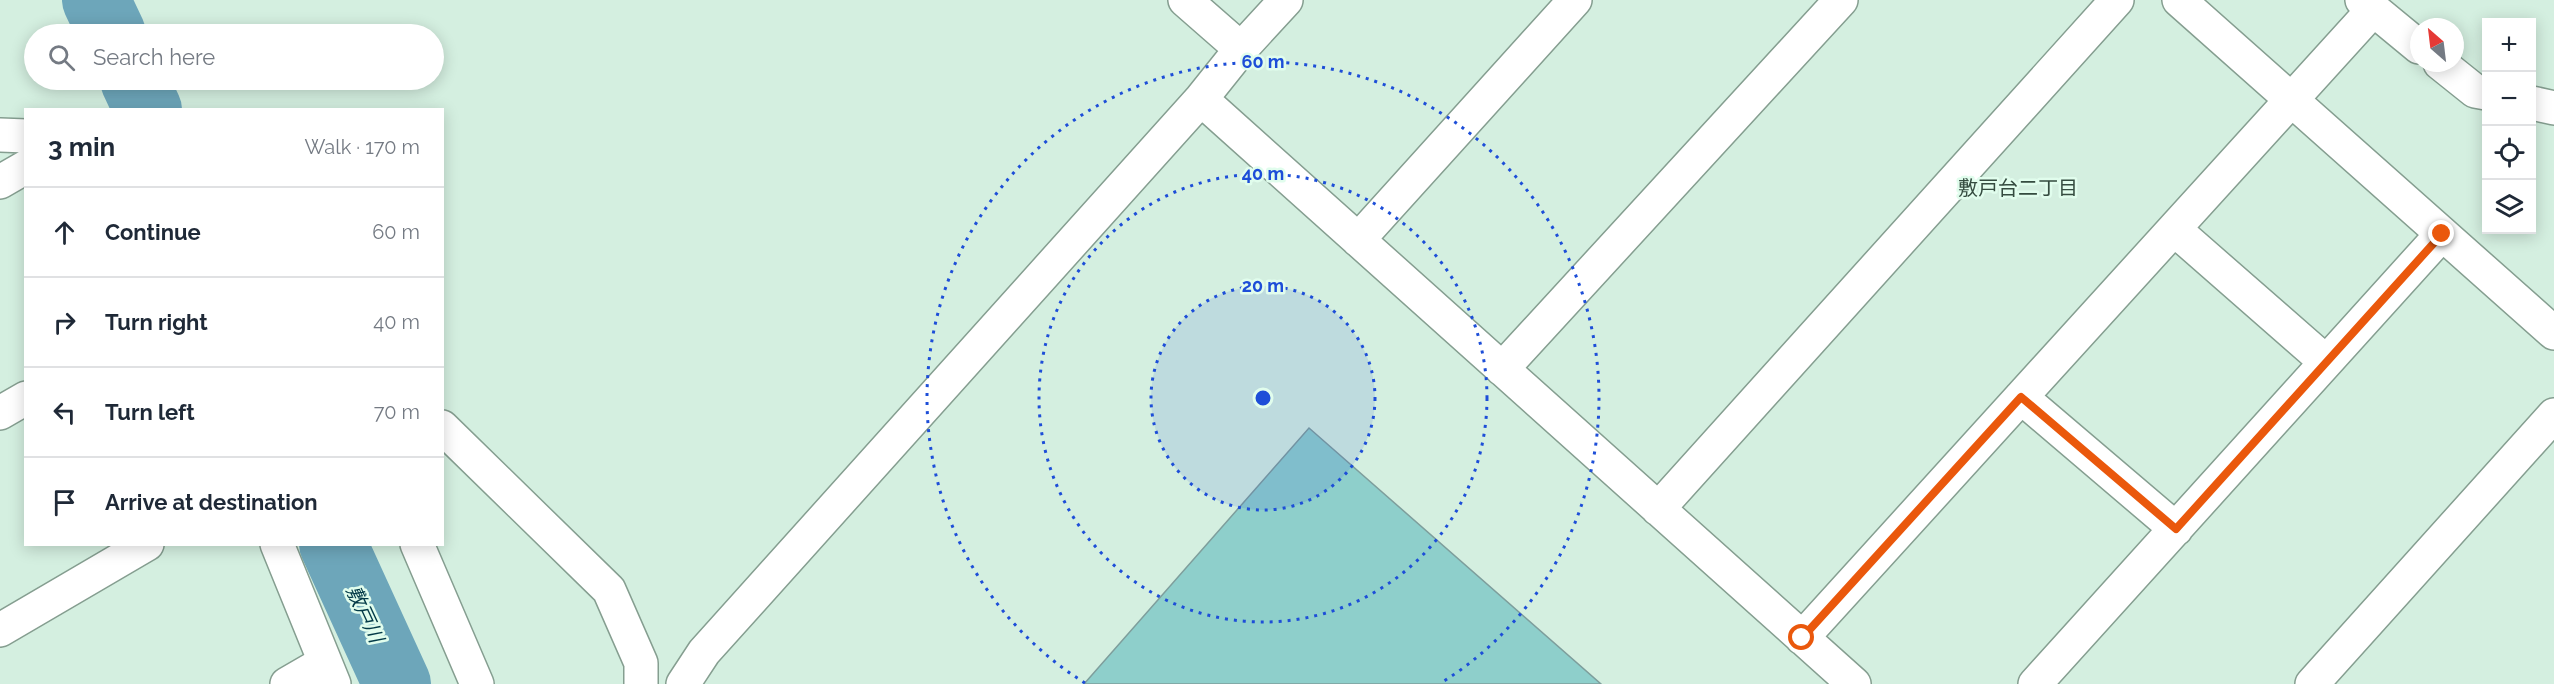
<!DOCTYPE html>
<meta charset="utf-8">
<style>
:root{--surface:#fff;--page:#f6f6f7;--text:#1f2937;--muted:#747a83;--line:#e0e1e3}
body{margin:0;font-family:Raleway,"Noto Sans JP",sans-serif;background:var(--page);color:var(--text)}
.controls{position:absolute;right:18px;top:18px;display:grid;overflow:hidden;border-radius:0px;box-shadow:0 3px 15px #0003}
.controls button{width:54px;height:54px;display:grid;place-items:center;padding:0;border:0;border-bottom:2px solid var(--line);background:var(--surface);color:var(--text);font:30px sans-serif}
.compass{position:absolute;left:2410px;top:18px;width:54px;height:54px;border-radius:50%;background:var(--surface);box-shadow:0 3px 15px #0003;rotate:332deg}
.stop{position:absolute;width:18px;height:18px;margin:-14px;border:4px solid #ea580c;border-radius:50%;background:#fff}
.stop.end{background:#ea580c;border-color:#fff;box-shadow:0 2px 6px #0008}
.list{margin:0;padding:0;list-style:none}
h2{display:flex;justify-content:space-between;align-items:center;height:78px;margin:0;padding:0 24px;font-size:26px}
h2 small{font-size:20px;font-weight:400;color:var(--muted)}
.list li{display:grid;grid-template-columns:39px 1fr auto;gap:18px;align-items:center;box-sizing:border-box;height:90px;padding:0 24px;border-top:2px solid var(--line)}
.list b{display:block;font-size:22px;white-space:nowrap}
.list em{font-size:20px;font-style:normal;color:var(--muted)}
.icon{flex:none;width:33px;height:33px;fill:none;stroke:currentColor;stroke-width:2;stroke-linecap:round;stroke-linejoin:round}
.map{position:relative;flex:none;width:2554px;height:684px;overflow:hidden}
.search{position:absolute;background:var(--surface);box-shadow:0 3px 15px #0003;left:24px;top:24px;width:420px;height:66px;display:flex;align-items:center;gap:15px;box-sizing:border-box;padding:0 21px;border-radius:33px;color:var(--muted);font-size:22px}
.panel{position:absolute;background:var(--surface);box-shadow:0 3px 15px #0003;left:24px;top:108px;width:420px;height:438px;border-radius:0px}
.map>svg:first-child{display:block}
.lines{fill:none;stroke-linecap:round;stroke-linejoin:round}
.river{stroke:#6da6ba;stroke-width:68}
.building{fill:#8ecfcb;stroke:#7e9e9c;stroke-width:1.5}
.minor-casing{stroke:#859e90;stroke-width:36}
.minor{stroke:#fff;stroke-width:33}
.route{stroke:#ea580c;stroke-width:8}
.ring{fill:none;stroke:#1d4ed8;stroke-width:3;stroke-dasharray:3 6}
.labels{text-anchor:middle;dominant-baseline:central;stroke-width:5;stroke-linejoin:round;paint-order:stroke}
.neighbourhood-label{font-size:20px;fill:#354c40;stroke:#e1fded}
.water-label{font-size:20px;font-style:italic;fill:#023947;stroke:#e1fded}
.centre{fill:#1d4ed8;stroke:#e1fded;stroke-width:3}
.ring-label{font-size:18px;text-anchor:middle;font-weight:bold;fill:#1d4ed8;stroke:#e1fded;stroke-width:5;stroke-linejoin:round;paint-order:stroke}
</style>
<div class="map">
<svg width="2554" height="684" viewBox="0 0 2554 684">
<rect width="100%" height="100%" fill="#d4efe0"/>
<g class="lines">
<path class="river" d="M96,0l16,34
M134,80l14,30
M333,544l64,140"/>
</g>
<path class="building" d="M1309,428l292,256h-517z"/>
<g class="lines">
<g class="minor-casing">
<path id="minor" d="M1185,0l56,49
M2179,0l375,333
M2362,0l57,47
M2440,63l35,28 11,2
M1201,99l653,585
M2532,103l22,5
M0,135l26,1
M0,182l26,-15
M2174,229l152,133
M1358,240l217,-240
M1502,369l339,-369
M2021,397l155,132
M0,413l26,-15
M442,427l167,163 32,73v21
M1658,509l459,-509
M277,544l57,140
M417,544l60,140
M0,630l147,-86
M1802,638l571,-628
M287,684l38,-22
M683,684l21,-32 497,-553 40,-50 45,-49
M2035,684l407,-450
M2312,684l242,-269"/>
</g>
<use href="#minor" class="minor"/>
</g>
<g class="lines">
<path class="route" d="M1802,638l219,-241 155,132 266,-295"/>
</g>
<circle cx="1263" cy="398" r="112" fill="#1d4ed8" fill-opacity=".12"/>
<g class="ring">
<circle cx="1263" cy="398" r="112"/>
<circle cx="1263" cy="398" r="224"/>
<path d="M1085 683A336 336 0 1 1 1441 683"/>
</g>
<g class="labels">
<g class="neighbourhood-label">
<text x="2018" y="188">敷戸台二丁目</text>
</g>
<g class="water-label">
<text transform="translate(365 614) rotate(65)">敷戸川</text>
</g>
</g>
<circle cx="1263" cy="398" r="9" class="centre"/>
<g class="ring-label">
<text x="1263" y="68">60 m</text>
<text x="1263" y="180">40 m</text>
<text x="1263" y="292">20 m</text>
</g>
</svg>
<div class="controls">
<button>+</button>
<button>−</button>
<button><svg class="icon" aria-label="locate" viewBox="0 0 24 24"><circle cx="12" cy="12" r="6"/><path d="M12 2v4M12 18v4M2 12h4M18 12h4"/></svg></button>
<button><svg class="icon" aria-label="layers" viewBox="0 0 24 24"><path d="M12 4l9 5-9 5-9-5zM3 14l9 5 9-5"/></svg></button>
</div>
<svg class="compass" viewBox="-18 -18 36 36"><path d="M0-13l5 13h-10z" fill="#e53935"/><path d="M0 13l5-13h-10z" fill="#747a83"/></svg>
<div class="stop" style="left:1802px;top:638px"></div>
<div class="stop end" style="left:2442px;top:234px"></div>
<div class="search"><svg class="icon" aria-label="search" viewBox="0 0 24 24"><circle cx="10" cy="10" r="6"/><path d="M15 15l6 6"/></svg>Search here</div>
<section class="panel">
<h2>3 min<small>Walk · 170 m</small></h2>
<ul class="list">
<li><svg class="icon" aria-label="ahead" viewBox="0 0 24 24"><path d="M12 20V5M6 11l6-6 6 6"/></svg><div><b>Continue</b></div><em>60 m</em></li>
<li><svg class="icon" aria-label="right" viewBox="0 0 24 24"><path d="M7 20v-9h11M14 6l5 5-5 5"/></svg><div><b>Turn right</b></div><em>40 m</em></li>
<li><svg class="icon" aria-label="left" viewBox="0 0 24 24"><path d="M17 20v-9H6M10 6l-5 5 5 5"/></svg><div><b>Turn left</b></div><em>70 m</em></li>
<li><svg class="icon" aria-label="arrive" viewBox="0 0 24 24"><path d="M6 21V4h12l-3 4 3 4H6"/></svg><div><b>Arrive at destination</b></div></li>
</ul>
</section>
</div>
